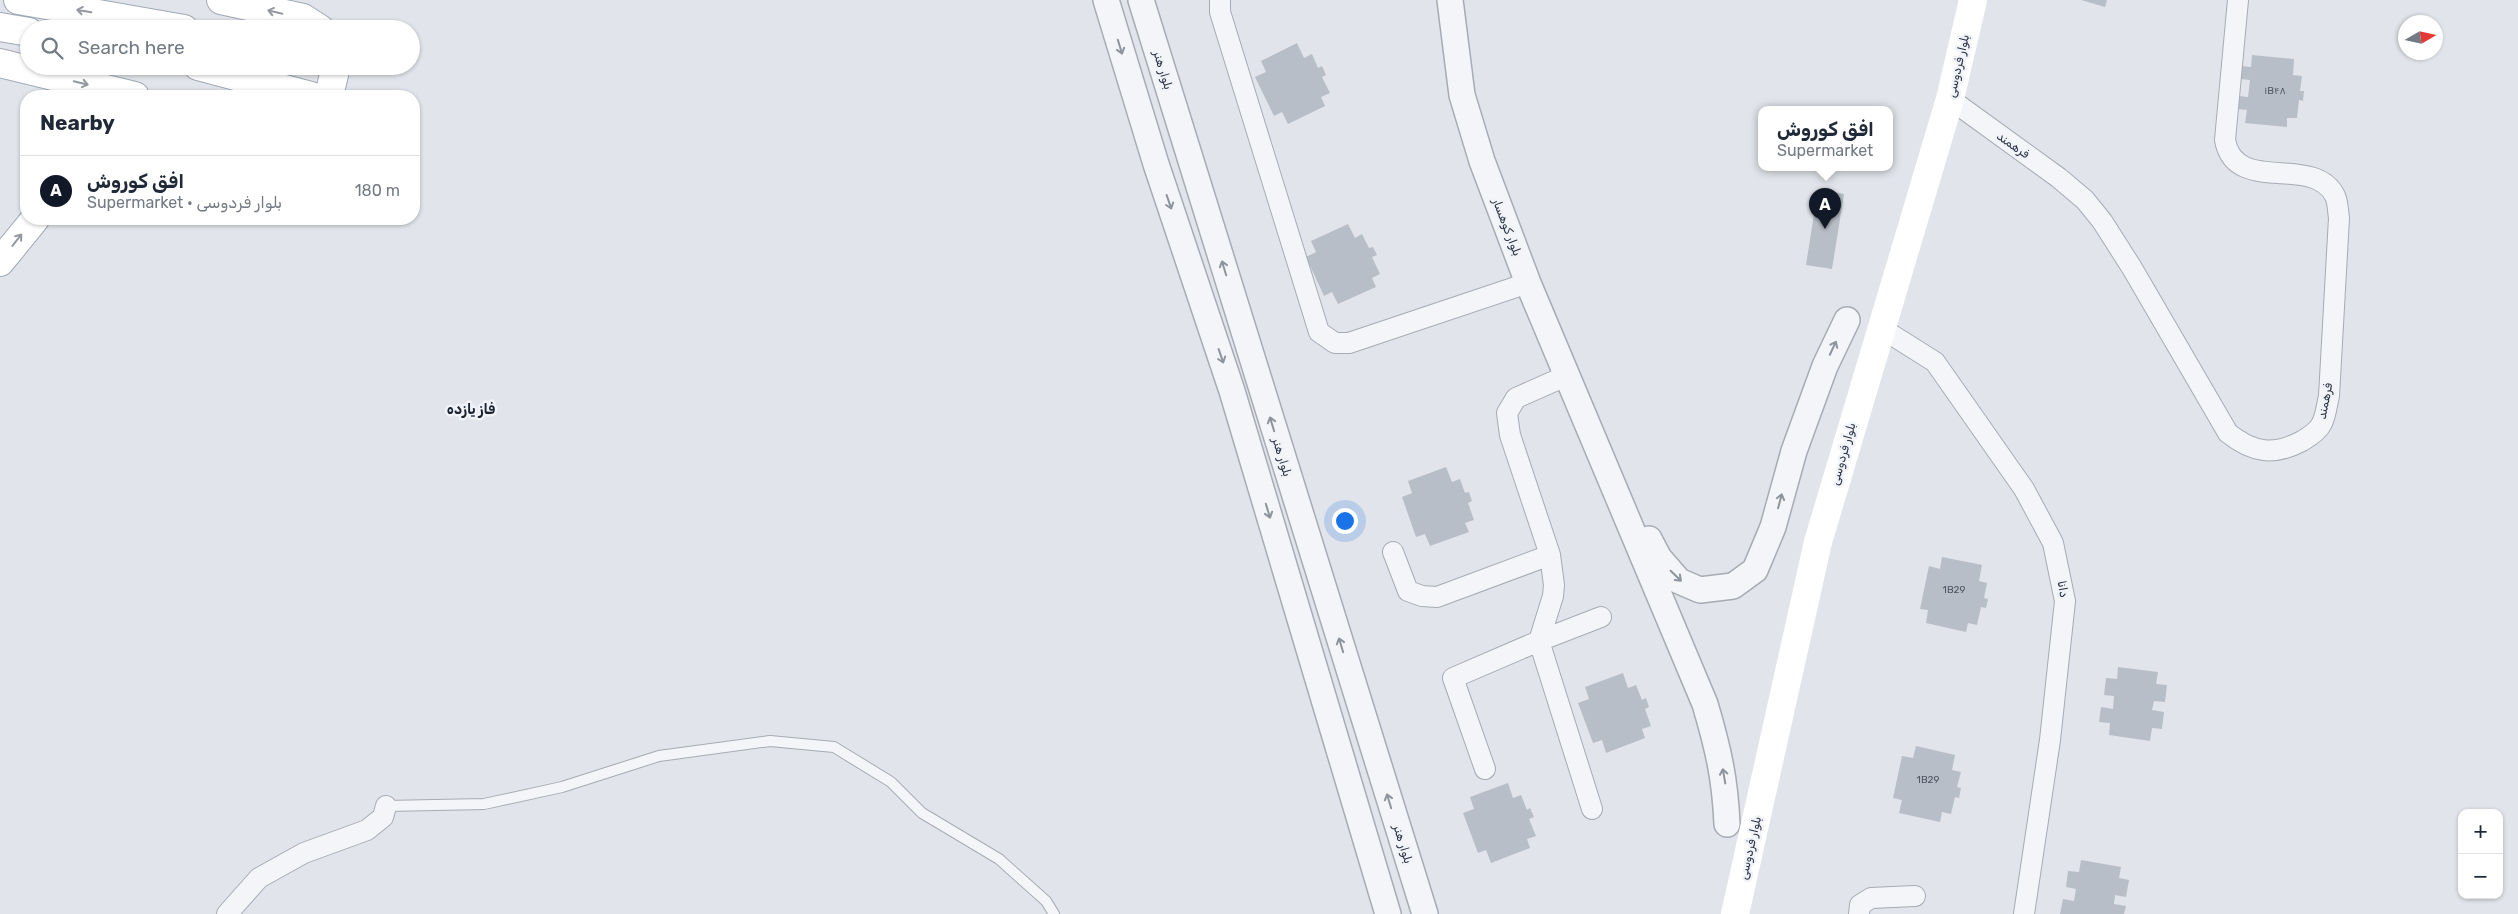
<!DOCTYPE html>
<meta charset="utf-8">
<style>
:root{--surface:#fff;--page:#f6f6f7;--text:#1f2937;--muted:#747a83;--line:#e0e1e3;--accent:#111827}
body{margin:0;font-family:Rubik,"Noto Sans Arabic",sans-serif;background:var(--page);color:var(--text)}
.controls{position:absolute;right:15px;bottom:15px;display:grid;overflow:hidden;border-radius:10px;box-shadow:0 1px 4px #0004}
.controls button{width:45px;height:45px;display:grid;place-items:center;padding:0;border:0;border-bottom:1px solid var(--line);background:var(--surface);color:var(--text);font:25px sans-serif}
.compass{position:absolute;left:2398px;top:15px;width:45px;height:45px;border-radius:50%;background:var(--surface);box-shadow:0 1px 4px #0004;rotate:81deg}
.you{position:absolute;left:1344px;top:520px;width:18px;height:18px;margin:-12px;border:4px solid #fff;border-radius:50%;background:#1a73e8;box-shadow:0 0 0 8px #1a73e833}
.badge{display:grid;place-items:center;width:32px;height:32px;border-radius:50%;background:var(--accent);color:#fff;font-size:16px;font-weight:700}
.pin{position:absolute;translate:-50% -41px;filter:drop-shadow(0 1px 2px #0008)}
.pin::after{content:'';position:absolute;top:26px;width:18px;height:15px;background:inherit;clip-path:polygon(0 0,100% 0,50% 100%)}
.popup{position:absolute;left:1758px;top:106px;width:135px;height:65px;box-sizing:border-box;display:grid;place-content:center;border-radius:10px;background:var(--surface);filter:drop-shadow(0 1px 4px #0005);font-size:16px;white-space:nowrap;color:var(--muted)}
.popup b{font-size:19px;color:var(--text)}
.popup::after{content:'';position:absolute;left:50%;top:100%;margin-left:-10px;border:10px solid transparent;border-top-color:var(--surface)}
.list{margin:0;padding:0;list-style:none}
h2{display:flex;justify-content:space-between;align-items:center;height:65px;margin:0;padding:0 20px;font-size:21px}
h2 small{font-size:16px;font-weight:400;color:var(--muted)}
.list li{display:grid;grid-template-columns:32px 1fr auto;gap:15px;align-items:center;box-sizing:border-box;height:70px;padding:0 20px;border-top:1px solid var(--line)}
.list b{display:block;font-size:19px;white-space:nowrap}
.list p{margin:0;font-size:16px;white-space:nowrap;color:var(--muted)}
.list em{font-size:16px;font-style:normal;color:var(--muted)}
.icon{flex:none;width:28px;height:28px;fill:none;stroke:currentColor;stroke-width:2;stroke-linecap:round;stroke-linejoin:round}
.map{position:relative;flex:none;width:2518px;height:914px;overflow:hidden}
.search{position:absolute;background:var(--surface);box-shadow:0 1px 4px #0004;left:20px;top:20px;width:400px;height:55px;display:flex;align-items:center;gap:12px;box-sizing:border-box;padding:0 18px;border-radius:28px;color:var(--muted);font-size:19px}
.panel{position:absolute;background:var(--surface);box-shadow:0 1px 4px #0004;left:20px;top:90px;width:400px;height:135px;border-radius:20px}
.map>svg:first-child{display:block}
.building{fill:#b8bec7}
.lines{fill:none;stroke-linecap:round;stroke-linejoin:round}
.service-casing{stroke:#a6abb4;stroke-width:12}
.minor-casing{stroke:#a6abb4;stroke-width:22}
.tertiary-casing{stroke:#a6abb4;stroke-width:28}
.primary-casing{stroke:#a0a9b6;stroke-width:30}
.service{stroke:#f4f5f8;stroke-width:10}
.minor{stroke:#f4f5f8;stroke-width:20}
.tertiary{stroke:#f4f5f8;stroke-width:25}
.secondary{stroke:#fff;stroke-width:28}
.primary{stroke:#fff;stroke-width:28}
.oneway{stroke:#9498a0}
.oneway2{stroke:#8e949d}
.labels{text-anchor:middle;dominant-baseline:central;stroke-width:5;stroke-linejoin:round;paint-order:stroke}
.number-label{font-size:10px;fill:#4d5563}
.street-label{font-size:12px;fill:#293242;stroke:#f0f3f7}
.neighbourhood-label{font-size:14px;font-weight:bold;fill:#1b2332;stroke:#f0f3f7}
</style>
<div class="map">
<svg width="2518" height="914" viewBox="0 0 2518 914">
<rect width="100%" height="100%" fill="#e1e4ea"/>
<path class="building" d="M2081,0h26l-2,7z
M1297,43l7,15 8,-4 6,14 4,-2 4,9 -4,2 8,16 -9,4 4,9 -37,18 -6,-12 -8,4 -19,-39 11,-5 -5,-11z
M2252,55l42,4 -1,16 9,1 -2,15h4l-1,10 -4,-1 -2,18h-10v9l-42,-4 2,-13 -9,-1 1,-13 9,1 1,-8 1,-9 -9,-1v-13l10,1z
M1818,189l26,5 -12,75 -26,-4z
M1348,224l7,14 7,-4 7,14 4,-1 4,8 -5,2 8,17 -8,4 4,9 -38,17 -6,-12 -8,4 -18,-39 10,-5 -5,-11z
M1446,467l6,15 8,-3 5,14 4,-1 3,9 -4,2 6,17 -9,3 4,9 -39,14 -5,-12 -9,3 -14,-40 10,-4 -4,-12z
M1942,557l40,8 -3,16 8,2 -3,15 4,1 -2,9 -5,-1 -4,18 -9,-2 -2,9 -40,-9 2,-13 -8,-1 9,-43 11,3z
M2118,667l40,5 -2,12 11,1 -2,17 -11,-1 -2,9 12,2 -2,17 -10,-1 -2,13 -41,-6 1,-12 -11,-1 2,-15 12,2 1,-13 -10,-1 2,-17 11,1z
M1623,673l5,15 8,-3 6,15 4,-2 3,9 -4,2 6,17 -9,3 3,9 -39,15 -4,-13 -9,3 -15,-40 11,-4 -4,-12z
M1916,746l39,9 -3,15 9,2 -4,15 4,1 -2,10 -4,-1 -4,17 -9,-2 -2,10 -41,-9 3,-13 -9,-2 9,-42 11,2z
M1508,783l5,15 8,-3 6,15 3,-2 4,9 -5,2 7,17 -9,3 3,9 -39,15 -5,-13 -8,3 -15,-40 11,-4 -4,-12z
M2081,860l40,7 -2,11 10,2 -3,17 -11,-2 -1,9 12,2 -2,8h-64l3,-15 11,2 2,-12 -10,-2 2,-16 11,1z"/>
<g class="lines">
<g class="service-casing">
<path id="service" d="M386,806l98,-2 78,-17 97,-31 111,-15 64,6 57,35 31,31 77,46 47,42 8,13"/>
</g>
<g class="minor-casing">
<path id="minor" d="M1220,0v12l99,320 16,11h14l179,-60
M1950,99l109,79 26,22 17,21 30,47 96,165c25,20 46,23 74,8 7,-4 17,-11 20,-18 4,-8 5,-19 7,-27l10,-178c-1,-6 -1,-16 -4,-22 -21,-43 -100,0 -110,-56l13,-140
M1881,328l54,34 89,127 29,54 12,58 -15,139 -26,174
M1568,375l-52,23 -9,15 3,22 40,120 4,30 -1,11 -14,45 53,168
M1393,552l15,39 14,5 15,1 113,-42
M1485,769l-32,-91 86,-37 62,-24
M227,914l32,-36 45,-25 63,-23 16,-13 3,-11
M1859,914l1,-9 11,-7 44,-2"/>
</g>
<g class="tertiary-casing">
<path id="tertiary" d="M1106,0l50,164 76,227 156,523
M1141,0l284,914
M1450,0l12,95 20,66 46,122 177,421c13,44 20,74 22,120
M1649,539l10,19 20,23 21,9 33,-4 22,-16 18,-43 21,-76 31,-85 22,-46"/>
</g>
<g class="primary-casing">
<path id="primary" d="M18,0l166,29
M221,0l82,18 17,11
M0,27l29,5
M0,63l135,33
M198,66l113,30
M329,96l7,-30
M0,262l35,-43"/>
</g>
<use href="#service" class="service"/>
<use href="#minor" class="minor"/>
<use href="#tertiary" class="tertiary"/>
<path class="secondary" d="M1735,914l83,-372 132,-443 23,-99"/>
<use href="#primary" class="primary"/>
</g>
<defs><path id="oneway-shaft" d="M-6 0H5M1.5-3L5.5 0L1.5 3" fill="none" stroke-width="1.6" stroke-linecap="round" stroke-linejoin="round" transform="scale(1.25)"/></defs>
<g class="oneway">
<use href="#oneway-shaft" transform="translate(84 11) rotate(-170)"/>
<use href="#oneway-shaft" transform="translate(275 12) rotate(-167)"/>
<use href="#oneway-shaft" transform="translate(81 83) rotate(14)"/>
<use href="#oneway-shaft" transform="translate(17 240) rotate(-52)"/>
</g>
<g class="oneway2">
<use href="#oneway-shaft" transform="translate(1120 47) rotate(73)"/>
<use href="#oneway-shaft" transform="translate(1169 202) rotate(71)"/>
<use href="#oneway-shaft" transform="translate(1224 268) rotate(-107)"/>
<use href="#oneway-shaft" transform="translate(1833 348) rotate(-65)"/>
<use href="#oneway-shaft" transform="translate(1221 356) rotate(71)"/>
<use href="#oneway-shaft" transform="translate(1272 424) rotate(-107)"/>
<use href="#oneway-shaft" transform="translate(1780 501) rotate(-75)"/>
<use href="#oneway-shaft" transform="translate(1268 511) rotate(73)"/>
<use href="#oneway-shaft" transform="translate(1676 576) rotate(44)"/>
<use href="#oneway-shaft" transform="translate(1341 645) rotate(-107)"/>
<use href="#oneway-shaft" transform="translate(1724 776) rotate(-100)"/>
<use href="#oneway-shaft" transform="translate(1389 801) rotate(-107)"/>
</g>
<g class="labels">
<g class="number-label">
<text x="2275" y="91">۱B۴۸</text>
<text x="1954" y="590">1B29</text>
<text x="1928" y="780">1B29</text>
</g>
<g class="street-label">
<text transform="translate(1958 66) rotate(-77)">بلوار فردوسی</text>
<text transform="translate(1163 70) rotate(73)">بلوار هنر</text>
<text transform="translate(2013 145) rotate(35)">فرهمند</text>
<text transform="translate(1507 227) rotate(69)">بلوار کوهسار</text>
<text transform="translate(2325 401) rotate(-79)">فرهمند</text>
<text transform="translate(1843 454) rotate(-74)">بلوار فردوسی</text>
<text transform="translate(1282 457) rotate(73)">بلوار هنر</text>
<text transform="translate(2063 589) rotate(80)">دانا</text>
<text transform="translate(1403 844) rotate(73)">بلوار هنر</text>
<text transform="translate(1750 848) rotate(-77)">بلوار فردوسی</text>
</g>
<g class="neighbourhood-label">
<text x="471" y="409">فاز یازده</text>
</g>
</g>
</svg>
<div class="controls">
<button>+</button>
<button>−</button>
</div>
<svg class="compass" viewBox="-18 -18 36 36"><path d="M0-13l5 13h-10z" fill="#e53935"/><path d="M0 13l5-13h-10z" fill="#747a83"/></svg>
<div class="you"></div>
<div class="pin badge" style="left:1825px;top:229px">A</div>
<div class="popup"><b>افق کوروش</b>Supermarket</div>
<div class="search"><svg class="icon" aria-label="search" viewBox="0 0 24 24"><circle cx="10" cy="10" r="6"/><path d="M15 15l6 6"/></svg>Search here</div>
<section class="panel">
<h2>Nearby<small></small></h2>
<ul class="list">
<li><span class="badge">A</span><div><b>افق کوروش</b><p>Supermarket · بلوار فردوسی</p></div><em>180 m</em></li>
</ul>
</section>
</div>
